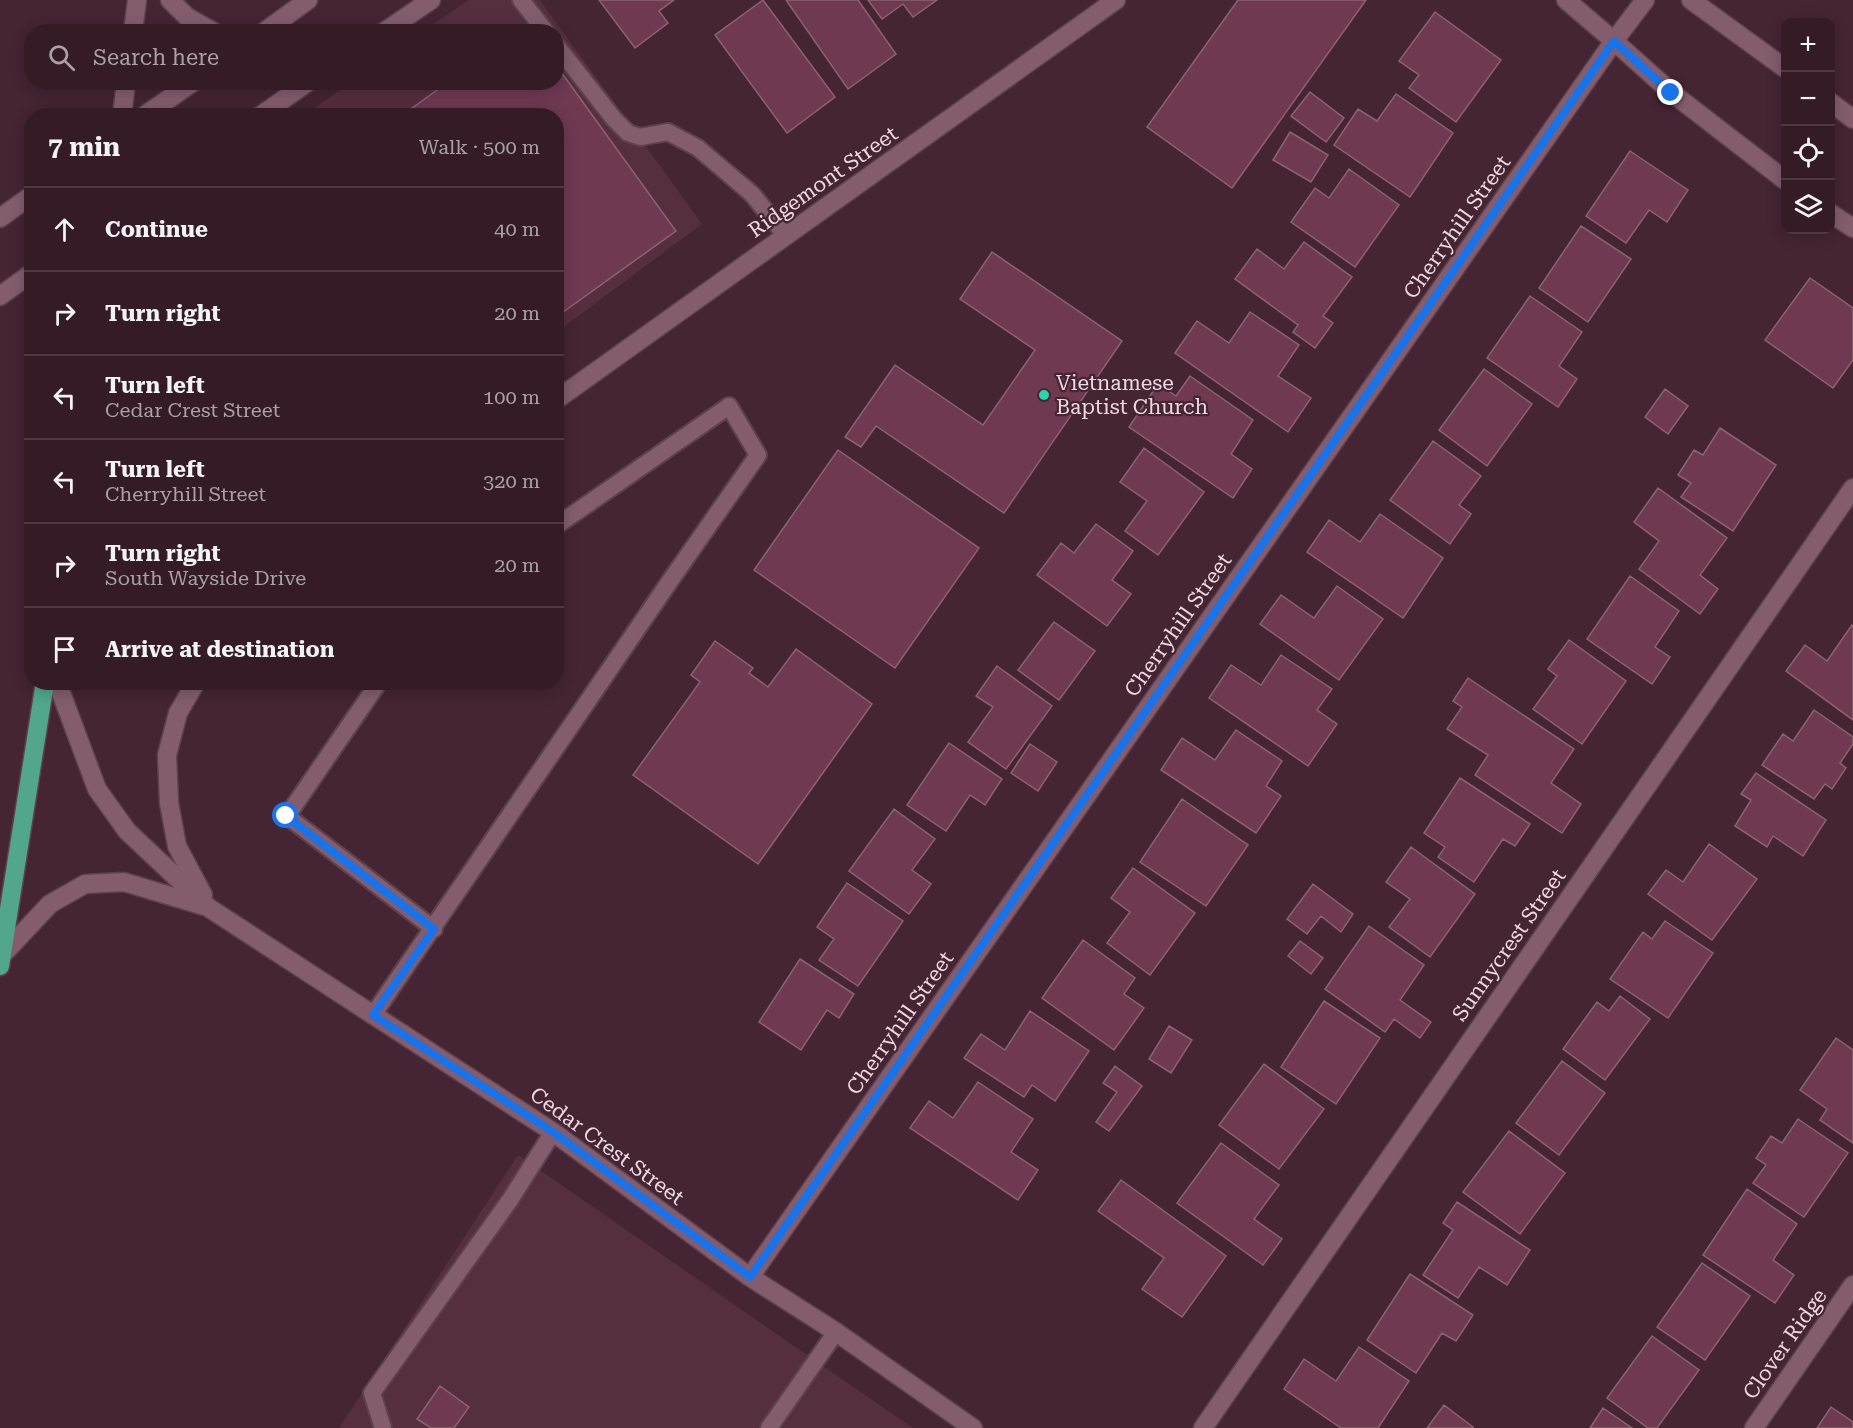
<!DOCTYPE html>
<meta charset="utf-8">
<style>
:root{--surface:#341b26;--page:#3f2832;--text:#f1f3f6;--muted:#a9a1a7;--line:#4e3943}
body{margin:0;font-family:"Roboto Serif",serif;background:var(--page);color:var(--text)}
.controls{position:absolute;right:18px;top:18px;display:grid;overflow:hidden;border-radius:12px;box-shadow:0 3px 15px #0003}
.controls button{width:54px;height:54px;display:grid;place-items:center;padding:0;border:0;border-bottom:2px solid var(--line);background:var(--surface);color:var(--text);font:30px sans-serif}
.stop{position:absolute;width:18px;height:18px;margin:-14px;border:4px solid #1a73e8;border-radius:50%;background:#fff}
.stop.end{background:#1a73e8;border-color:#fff;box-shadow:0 2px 6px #0008}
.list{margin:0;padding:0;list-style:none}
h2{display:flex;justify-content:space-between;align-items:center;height:78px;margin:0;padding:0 24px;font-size:26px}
h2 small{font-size:20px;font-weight:400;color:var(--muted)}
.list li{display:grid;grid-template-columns:39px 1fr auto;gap:18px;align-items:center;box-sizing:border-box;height:84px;padding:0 24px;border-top:2px solid var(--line)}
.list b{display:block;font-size:22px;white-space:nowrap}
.list p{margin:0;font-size:20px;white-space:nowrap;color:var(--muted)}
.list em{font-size:20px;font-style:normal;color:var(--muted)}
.icon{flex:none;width:33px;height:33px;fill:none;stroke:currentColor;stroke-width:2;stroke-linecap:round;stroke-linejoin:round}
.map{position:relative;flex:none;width:1853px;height:1428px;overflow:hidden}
.search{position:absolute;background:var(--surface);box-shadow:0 3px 15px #0003;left:24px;top:24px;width:540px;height:66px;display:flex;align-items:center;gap:15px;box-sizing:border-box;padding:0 21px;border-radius:24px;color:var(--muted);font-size:22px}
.panel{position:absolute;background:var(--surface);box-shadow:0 3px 15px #0003;left:24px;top:108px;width:540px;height:582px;border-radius:24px}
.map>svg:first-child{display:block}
.built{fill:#552e3f}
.building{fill:#6f3952;stroke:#8a6373;stroke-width:1.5}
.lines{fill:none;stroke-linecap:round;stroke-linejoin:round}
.lane-casing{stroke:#5d414e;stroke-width:20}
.street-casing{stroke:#5d414e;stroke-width:21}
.secondary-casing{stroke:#5d414e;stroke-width:21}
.highway-casing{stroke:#5d414e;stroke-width:21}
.lane{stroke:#835d6e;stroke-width:16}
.street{stroke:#835d6e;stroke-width:18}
.secondary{stroke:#835d6e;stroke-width:18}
.highway{stroke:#51a68d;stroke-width:18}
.route{stroke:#1a73e8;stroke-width:8}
.poi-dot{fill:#29d5ac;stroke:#452433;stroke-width:2}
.labels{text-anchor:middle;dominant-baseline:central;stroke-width:4.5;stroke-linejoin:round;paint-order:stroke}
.street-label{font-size:21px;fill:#efd9e1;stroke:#452433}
.poi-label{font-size:21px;fill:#efd9e1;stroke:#452433;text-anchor:start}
</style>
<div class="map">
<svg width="1853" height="1428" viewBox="0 0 1853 1428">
<rect width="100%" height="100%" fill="#452433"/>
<path class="built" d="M469,0h71l162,224 -145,108 -1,-216h-253l47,-33 206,-1v-50l-133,-1z
M518,1155l395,273h-574z"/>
<path class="building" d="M599,0h75l-15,11 9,12 -33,25z
M763,0l72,97 -48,36 -72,-98z
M786,0h72l38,54 -48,35z
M868,0h69l-24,17 -10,-13 -21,15z
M1238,0h128l-134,188 -85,-61z
M1435,12l66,48 -45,62 -47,-34 10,-13 -20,-14z
M556,65l120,166 -117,84 -3,-4v-195h-140l-5,-7 37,-27h108z
M1310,92l34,26 -18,24 -35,-26z
M1396,94l57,39 -43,64 -76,-52 24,-36 19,12z
M1290,132l38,23 -17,27 -38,-22z
M1630,151l58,39 -21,32 -18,-12 -23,33 -40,-27z
M1349,169l50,36 -44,62 -64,-45 24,-34 14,10z
M1581,226l50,33 -43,63 -49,-34z
M1304,242l48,35 -29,39 10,7 -18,25 -22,-16 5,-7 -63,-46 22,-30 27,20z
M992,252l130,89 -118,172 -128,-87 -15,21 -16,-10 50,-72 88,60 52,-75 -75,-51z
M1810,278l43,30v52l-20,28 -68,-48z
M1530,296l52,36 -23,34 18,13 -19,28 -71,-49z
M1250,312l49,33 -21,31 33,22 -23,34 -113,-79 22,-32 32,22z
M1484,369l48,35 -45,62 -48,-36z
M1190,376l63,44 -22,34 21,15 -19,29 -104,-71 29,-43 18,12z
M1665,389l23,17 -20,28 -23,-17z
M1720,428l56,37 -43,66 -52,-34 10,-14 -13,-8 16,-25 9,5z
M1433,441l48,35 -22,29 12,9 -21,30 -60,-44z
M1144,448l60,44 -46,63 -33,-24 22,-30 -27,-19z
M838,450l141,98 -84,120 -141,-98z
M1658,488l69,50 -27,37 18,14 -18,25 -61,-45 20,-28 -25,-19z
M1380,514l63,44 -40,60 -96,-66 22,-32 31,22z
M1096,524l37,27 -21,29 19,14 -24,32 -70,-51 24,-32 13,10z
M1630,576l49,35 -24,36 15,10 -18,27 -65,-45z
M1337,586l46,33 -44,61 -79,-56 21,-29 33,23z
M1054,622l41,29 -36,49 -41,-30z
M1852,625l1,1v94l-67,-49 19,-26 22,16z
M1569,640l57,41 -44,63 -49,-35 24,-33 -9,-7z
M715,641l38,27 -4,5 19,14 28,-38 76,55 -114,160 -125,-89 67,-93 -9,-7z
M1281,655l51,34 -15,21 20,14 -29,42 -99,-68 22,-33 30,20z
M997,666l55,40 -46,63 -38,-27 25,-35 -17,-11z
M1468,678l106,71 -23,34 30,21 -19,29 -87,-58 13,-20 -41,-26 15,-22 -9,-6z
M1814,710l39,27v7l-13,19 6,5 -14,21 -7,-5 -11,15 -52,-34 21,-31 10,7z
M1236,730l46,31 -16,25 15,10 -25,37 -95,-63 21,-32 33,22z
M949,743l53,36 -17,26 -15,-10 -24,36 -39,-26z
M1030,744l27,18 -19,29 -27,-18z
M1756,773l70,47 -23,36 -30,-20 -6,11 -32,-21 16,-26 -10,-6z
M1460,778l70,46 -15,22 -12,-7 -29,43 -36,-25 7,-10 -21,-14z
M1182,799l66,46 -42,61 -66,-44z
M894,809l41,30 -23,31 19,14 -22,30 -60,-43z
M1709,844l48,35 -45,61 -64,-46 18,-24 17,12z
M1411,847l64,47 -45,63 -41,-30 21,-28 -24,-17z
M1133,868l62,45 -45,62 -43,-32 23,-31 -19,-14z
M847,883l56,38 -45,65 -39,-26 15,-21 -17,-12z
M1313,884l40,30 -12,18 -20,-16 -14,18 -20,-15z
M1665,921l48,32 -45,65 -58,-39 33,-47 9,7z
M1369,926l55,39 -24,35 31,22 -11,16 -26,-19 -9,13 -60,-43z
M1083,940l52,38 -11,16 20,14 -30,42 -72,-52z
M1300,941l23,17 -12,16 -23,-18z
M800,959l54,35 -15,24 -12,-8 -26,40 -42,-28z
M1620,996l30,23 -45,61 -42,-31 34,-47 12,9z
M1324,1001l56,37 -44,66 -55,-37z
M1030,1011l59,40 -34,50 -23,-16 -8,12 -60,-39 17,-24 24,16z
M1169,1026l23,14 -21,33 -22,-14z
M1836,1038l17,12v93l-33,-23 7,-11 -27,-19z
M1562,1061l43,32 -46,62 -43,-32z
M1264,1064l60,45 -45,60 -60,-44z
M1115,1066l27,20 -33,45 -13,-9 21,-30 -14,-9z
M978,1082l55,37 -22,33 27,18 -20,30 -108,-72 19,-27 24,17z
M1798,1119l50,34 -44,64 -51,-34 13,-18 -10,-7 15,-22 11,7z
M1509,1131l56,42 -45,61 -57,-42z
M1221,1143l58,42 -25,34 28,20 -19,26 -86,-62z
M1121,1180l105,76 -44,61 -40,-28 22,-31 -66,-47z
M1747,1189l50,35 -24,36 21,15 -19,28 -72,-48z
M1457,1202l73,48 -23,35 -28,-18 -21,31 -35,-23 30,-45 -10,-7z
M1702,1263l48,33 -45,64 -48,-33z
M1410,1274l63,41 -17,26 -14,-8 -26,40 -49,-33z
M1652,1336l47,34 -42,58h-9l-41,-30z
M1359,1347l50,34 -31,47h-37l-57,-39 20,-30 32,22z
M440,1386l29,21 -15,21h-23l-14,-9z
M1444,1405l29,22v1h-46z
M1831,1407l22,15v6h-36z
M1603,1408l29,20h-42z"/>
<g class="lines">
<g class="lane-casing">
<path id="lane" d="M521,0l25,32
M556,45l58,74 14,14 12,4 28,-5 30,16 54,46 34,42
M379,682l-92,134 147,113
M373,1015l297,-434 88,-126 -29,-49 -173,120
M383,1428l-11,-35 138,-193 43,-68
M769,1428l67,-96"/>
</g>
<g class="street-casing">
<path id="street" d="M556,400l560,-400
M57,682l40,107 30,42 82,77 344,224 197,145 86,55 137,96
M196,682l-18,31 -11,42 2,48 8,43 26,49
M2,955l48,-51 35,-20 39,-2 80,24
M750,1277l864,-1236 31,-41
M1203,1428l650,-940
M1754,1428l99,-143"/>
</g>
<g class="secondary-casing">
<path id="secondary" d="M170,0l17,17 27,15
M1566,0l48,41 58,52 114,88
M1691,0l95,69
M133,32l4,-32
M264,32l44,-32
M384,32l47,-32
M1830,102l23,17
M122,116l4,-34
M144,116l49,-34
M260,116l48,-34
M1830,213l23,15
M0,218l32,-23
M0,296l32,-23"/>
</g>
<g class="highway-casing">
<path id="highway" d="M0,966l45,-284"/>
</g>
<use href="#lane" class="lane"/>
<use href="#street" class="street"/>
<use href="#secondary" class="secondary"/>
<use href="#highway" class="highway"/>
</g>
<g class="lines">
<path class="route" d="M286,816l148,113 -61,86 180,117 197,145 864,-1236 57,52"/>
</g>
<circle class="poi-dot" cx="1044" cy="395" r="6"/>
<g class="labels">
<g class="street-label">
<text transform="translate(823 182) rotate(-35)">Ridgemont Street</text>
<text transform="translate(1457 227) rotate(-55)">Cherryhill Street</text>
<text transform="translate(1178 625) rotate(-55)">Cherryhill Street</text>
<text transform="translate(1509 945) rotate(-55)">Sunnycrest Street</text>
<text transform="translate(900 1023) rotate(-55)">Cherryhill Street</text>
<text transform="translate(607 1146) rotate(36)">Cedar Crest Street</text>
<text transform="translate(1785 1344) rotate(-55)">Clover Ridge</text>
</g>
<g class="poi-label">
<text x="1056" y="383">Vietnamese<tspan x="1056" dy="24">Baptist Church</tspan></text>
</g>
</g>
</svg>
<div class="controls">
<button>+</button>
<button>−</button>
<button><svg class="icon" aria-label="locate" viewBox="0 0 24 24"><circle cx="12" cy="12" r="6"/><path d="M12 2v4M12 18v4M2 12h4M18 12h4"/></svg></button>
<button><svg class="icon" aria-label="layers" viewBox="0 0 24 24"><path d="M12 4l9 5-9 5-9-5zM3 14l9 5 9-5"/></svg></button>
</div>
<div class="stop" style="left:286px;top:816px"></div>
<div class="stop end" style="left:1671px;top:93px"></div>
<div class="search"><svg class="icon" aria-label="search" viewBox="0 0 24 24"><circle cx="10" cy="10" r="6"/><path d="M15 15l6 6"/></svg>Search here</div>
<section class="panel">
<h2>7 min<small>Walk · 500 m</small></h2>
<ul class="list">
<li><svg class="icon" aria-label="ahead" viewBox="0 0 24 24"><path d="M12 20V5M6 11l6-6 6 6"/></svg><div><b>Continue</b></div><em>40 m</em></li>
<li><svg class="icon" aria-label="right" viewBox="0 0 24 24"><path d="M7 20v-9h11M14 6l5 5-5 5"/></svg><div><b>Turn right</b></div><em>20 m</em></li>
<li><svg class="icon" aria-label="left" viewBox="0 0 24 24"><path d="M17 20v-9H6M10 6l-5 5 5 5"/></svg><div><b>Turn left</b><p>Cedar Crest Street</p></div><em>100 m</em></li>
<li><svg class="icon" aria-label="left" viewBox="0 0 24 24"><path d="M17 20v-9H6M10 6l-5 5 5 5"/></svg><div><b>Turn left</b><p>Cherryhill Street</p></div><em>320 m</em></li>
<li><svg class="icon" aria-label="right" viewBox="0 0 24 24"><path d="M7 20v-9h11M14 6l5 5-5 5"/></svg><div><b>Turn right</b><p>South Wayside Drive</p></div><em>20 m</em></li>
<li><svg class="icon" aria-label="arrive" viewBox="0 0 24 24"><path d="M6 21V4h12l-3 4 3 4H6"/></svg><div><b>Arrive at destination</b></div></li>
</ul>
</section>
</div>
